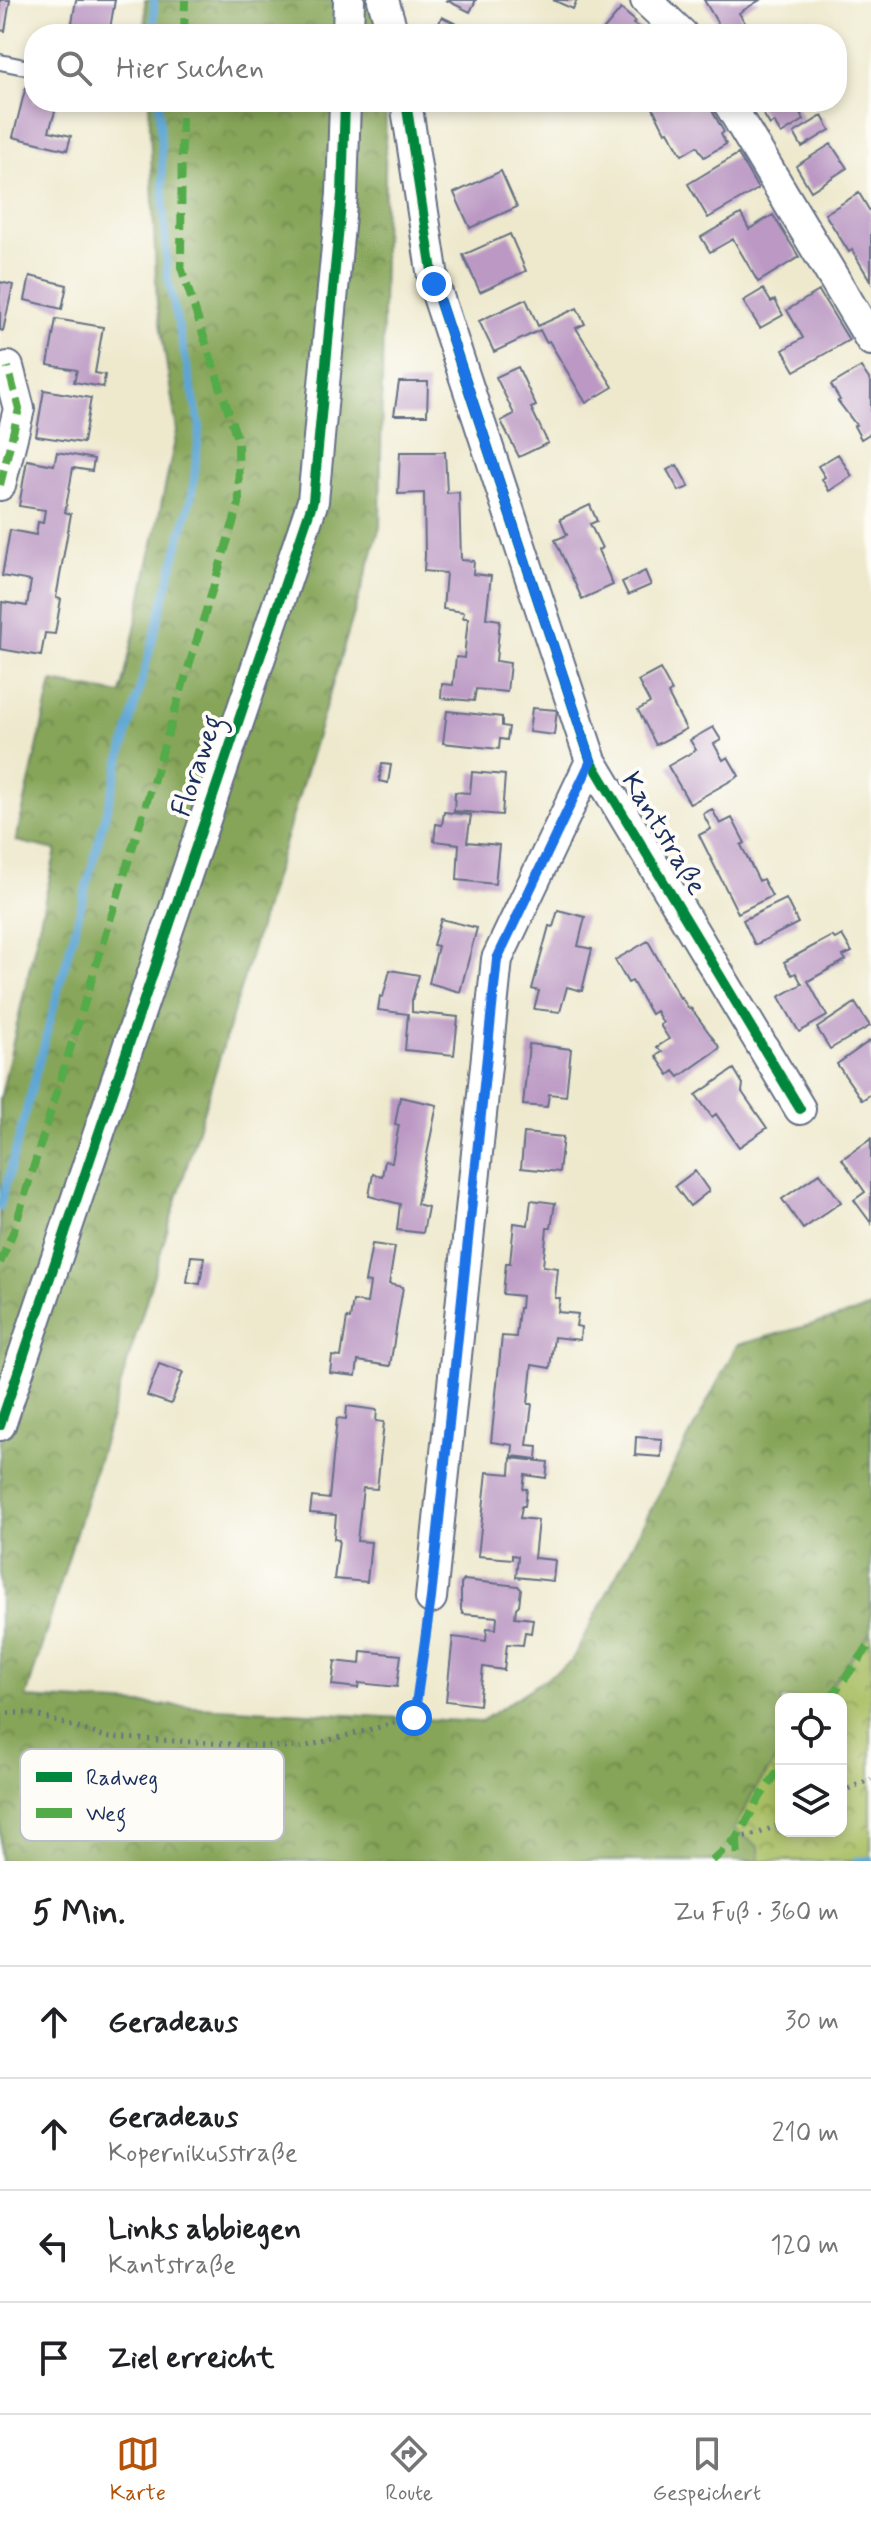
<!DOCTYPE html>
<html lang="de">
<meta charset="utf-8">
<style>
:root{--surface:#fff;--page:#f6f6f6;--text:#202124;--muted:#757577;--line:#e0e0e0;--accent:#b45309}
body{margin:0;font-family:Mynerve,sans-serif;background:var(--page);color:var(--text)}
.controls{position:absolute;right:24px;bottom:24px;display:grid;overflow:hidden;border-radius:16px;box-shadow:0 4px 12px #0003}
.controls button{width:72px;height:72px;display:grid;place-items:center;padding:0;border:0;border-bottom:2px solid var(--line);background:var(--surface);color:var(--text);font:40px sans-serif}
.stop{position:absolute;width:24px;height:24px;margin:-18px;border:6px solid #1a73e8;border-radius:50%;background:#fff}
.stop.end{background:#1a73e8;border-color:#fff;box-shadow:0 2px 8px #0008}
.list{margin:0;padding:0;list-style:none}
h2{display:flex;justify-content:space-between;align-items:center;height:104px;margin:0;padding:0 32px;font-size:34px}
h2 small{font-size:26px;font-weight:400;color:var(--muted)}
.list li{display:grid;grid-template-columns:52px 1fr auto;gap:24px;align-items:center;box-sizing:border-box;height:112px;padding:0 32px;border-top:2px solid var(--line)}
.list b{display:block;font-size:30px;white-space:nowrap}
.list p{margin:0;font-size:26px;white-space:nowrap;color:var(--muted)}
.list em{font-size:26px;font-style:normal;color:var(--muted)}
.icon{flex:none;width:44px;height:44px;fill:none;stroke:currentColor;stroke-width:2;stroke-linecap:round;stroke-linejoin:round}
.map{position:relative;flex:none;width:871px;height:1861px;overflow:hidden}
.search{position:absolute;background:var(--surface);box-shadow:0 4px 12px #0003;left:24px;right:24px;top:24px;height:88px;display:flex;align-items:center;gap:20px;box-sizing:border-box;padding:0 28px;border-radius:32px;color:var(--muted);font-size:30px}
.sheet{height:552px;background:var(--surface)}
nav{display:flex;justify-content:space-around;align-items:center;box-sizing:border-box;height:112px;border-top:2px solid var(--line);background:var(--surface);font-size:22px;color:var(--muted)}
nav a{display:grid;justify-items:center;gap:4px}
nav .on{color:var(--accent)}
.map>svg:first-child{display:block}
.forest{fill:url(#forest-crowns);stroke:#506a5b;stroke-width:2}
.park{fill:url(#park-crowns);stroke:#627660;stroke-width:2}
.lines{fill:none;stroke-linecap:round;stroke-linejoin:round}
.stream{stroke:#5da6d4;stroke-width:8}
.building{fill:#bb99c4}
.lane-casing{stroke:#657085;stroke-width:18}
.street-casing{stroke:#657085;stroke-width:34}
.path{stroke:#657085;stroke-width:5;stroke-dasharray:2 6;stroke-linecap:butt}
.lane{stroke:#fff;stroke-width:14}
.street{stroke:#fff;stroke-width:30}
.quiet{stroke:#52ab49;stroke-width:8;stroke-dasharray:16 8;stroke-linecap:butt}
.cycleway-casing{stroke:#fdfcf7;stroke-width:15}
.cycleway{stroke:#00873e;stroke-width:10}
.route{stroke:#1a73e8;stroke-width:10}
.labels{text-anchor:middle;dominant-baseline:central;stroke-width:8;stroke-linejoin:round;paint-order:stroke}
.street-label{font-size:28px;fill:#1b2f5e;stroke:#fdfcf7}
.key{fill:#fdfcf7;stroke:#b9bec9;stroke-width:2}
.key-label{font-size:22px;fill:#1b2f5e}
</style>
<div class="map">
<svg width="871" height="1861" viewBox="0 0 871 1861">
<defs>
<pattern id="forest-crowns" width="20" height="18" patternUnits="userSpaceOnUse" patternTransform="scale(2)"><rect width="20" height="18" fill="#86a558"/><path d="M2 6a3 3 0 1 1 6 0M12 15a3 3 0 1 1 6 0" fill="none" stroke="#6d874c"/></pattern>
<pattern id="park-crowns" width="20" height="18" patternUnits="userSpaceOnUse" patternTransform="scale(2)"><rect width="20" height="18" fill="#a8be62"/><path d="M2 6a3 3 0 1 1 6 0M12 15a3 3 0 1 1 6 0" fill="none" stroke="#889b54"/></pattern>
</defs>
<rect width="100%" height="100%" fill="#fdfcf7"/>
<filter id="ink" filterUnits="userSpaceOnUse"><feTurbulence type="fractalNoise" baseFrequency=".0125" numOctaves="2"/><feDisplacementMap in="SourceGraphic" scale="16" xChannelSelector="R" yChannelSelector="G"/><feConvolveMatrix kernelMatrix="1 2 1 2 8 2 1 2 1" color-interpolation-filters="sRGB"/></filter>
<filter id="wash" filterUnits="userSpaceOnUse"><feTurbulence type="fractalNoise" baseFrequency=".006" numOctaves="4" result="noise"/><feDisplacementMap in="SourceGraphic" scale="32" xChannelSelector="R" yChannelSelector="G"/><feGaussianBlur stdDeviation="1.8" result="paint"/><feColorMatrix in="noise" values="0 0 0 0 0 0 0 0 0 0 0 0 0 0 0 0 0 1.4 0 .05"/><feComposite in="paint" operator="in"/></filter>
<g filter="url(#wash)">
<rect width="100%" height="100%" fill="#eee9cd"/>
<path class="forest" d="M145,0h226l8,34h-233z
M149,102h237l-6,425 -354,1171 454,24 91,-60 166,-317 134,-37v324l-50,67h-40v54l-27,38 -19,38 24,18 1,14h-760v-761l56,-250 -40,-9 36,-159 69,12 56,-263 -20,-127z"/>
<path class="park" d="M871,1632v229h-111l-1,-14 -25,-18 20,-38 27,-38v78h60v-132h-20z"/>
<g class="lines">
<path class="stream" d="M154,0v34
M0,1207l192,-713 8,-68 -33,-152 -8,-172
M856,1861l15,-1"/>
</g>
<g id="blocks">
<path class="building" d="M0,0h10l-5,31 -5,-1z
M76,0h39l-6,34h-39z
M446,0h30l-6,12z
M553,0h24l-4,9z
M704,0h56l-21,13 13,21h-28z
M621,9l14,12 -2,3 17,10h-50z
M442,17l27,13 -2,4h-26l-6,-3z
M26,86l8,2v14h24l-9,29 22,5 -4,14 -54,-13z
M650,102h57l17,30 -3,2 5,10 -22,13 -7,-11 -15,9 -14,-24 -3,1z
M756,102h38l10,18 -23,14 -7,-12 -4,3z
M822,116l8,14 -28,17 -8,-14z
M831,144l16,24 -36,23 -15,-25z
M738,154l20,35 -50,29 -20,-34z
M501,171l16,36 -47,21 -16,-35z
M859,193l12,20v69l-19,-32 -3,2 -24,-38z
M741,214l8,15 24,-14 26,42 -41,25 -25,-43 -23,13 -9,-15z
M510,234l16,37 -46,21 -17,-37z
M30,276l37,9 -5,24 -37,-9z
M0,282l13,3 -10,46 -3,-1z
M763,289l8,13 4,-2 8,15 -23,13 -17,-27z
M819,291l30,49 -54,31 -12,-21 20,-12 -16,-28z
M526,299l12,27 39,-18 8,16 -9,4 37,59 -27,16 -37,-62 -3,1 -6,-12 -46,22 -15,-31z
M56,319l47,8 -8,46 10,2 -2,12 -29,-5 3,-12 -29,-5z
M518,367l18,39 -5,2 17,35 -29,14 -18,-36 13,-7 -18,-37z
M861,367l10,15v51l-10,6 -7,-13 2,-1 -18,-24 2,-1 -9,-15z
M399,382h29l-1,33h-33z
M44,390l47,8 -8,45 -47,-7z
M57,452l37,7 -2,12 -19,-3 -8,44 6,2 -15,84 5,1 -6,35 -10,-1 -4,23 -41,-7 2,-47 25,4 4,-25 -29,-5 8,-46 26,5 2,-13 5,1 2,-13 -26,-4 8,-46 27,5z
M400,452h45l2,41 12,-1 2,68 13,1 -1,13 18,2 -5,42 14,2 -4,41 14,2 -3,29 -31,-3 -2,12 -33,-3 1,-14 11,1 3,-28 8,1 4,-40h-5l1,-6 -21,-3 3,-36 -22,-2 1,-15 -1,-63 -26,1z
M838,454l14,22 -23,15 -7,-12 3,-2 -7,-11z
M677,465l12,22 -10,4 -12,-21z
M590,505l7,16 -7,3 12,24 -4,2 15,35 -31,14 -27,-59 12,-5 -7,-16z
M645,571l6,14 -23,10 -6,-13z
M660,669l12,22 -4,3 18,35 -30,16 -18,-35 12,-7 -12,-22z
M532,708l25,2 -3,25 -25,-3z
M447,711l55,6v9l7,1 -2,13 -7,-1 -1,10 -56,-6z
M713,727l8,13 -7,4 9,16 5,-3 11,19 -49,28 -22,-38 28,-16 -6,-10z
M382,764l9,1 -3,18 -9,-2z
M472,772l33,3 -3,40 -48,-4 1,-19 15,1z
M712,809l8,15 12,-6 13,25 -4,2 18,36 4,-2 9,17 -34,17 -39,-78 12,-6 -8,-15z
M444,812l27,3 -4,27 32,3 -4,39 -38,-4 2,-36 -25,-3 2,-17 6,1z
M786,899l12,24 -43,22 -12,-25z
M558,910l27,7 -7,29 14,3 -10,42 -15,-4 -7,25 -26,-3 5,-18 -7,-2 17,-63 4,1z
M441,919l36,9 -17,64 -31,-9 9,-37 -5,-1z
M842,935l10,17 -9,4 3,4 -38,21 19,35 -28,16 -20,-35 23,-13 -6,-11 -4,2 -8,-13 48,-26 3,3z
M648,941l32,57 1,-1 8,12 2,-1 29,40 -41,29 -5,-6 -5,4 -13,-19 6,-4 -5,-5 12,-8 -9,-14 3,-2 -7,-12 -5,3 -19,-33 -4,2 -13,-23z
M390,970l29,5 -7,25v12l46,5 -4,38 -49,-5 3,-36 -30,-4 2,-14 3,1z
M855,1003l15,23 -40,23 -13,-21z
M871,1040v54l-9,6 -25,-36z
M529,1044l42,5 -5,47 -17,-2 -2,13 -24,-2z
M734,1069l9,15 -1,8 25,36 -28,19 -23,-33 -4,3 -16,-22z
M400,1097l37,8 -20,99 11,3 -5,26 -26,-3 3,-26 -31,-8 4,-22 9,2 3,-15 7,1 7,-37 -4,-1z
M524,1133l39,4 -4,35 -38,-4z
M871,1139v84l-17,-23 11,-8 -23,-33z
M695,1171l14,20 -19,15 -15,-20z
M820,1173l21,29 -38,27 -21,-30z
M531,1200l24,3 -4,25h-4l-4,38 15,2 -3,30h5l-2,14 20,2 -2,12 5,1 -1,13 -26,-3 -4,31 -18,-3 -4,39h4l-5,41 11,1 -1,13 -25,-3 1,-11 -22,-3 11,-106 14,1 3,-29h2l1,-12 -19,-2 3,-31h4l4,-40 14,2z
M372,1244l23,3 -6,37 14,3 -13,79 -32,-5 -2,15 -26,-3 2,-17 9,1 6,-39 3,1 3,-18 14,2 3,-20 -5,-1z
M191,1256l13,1 -4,27 -13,-2z
M159,1364l24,8 -12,32 -24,-8z
M347,1406l30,4 -1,11 8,1 -7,67 -14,-1 -6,53 14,1 -4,40 -33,-3 5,-39 -5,-1 2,-24 -26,-2 2,-16 17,2 8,-81 9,1z
M636,1437l26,2 -1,18 -26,-2z
M511,1458l37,4 -2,16 -21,-3 -2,14h4l-2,17h-3l-2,12 18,2 -4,38 21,2 -2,21 -37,-4 2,-21 -6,-1v4l-34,-3 9,-84 23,2z
M464,1580l54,6 3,3 -2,16 -3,3 -1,9 18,2 -2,14 -6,-1 -2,13 -16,-1 -3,26 -21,-3 -4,38 -33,-4 7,-64 33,4 1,-13 9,1 1,-12 -34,-3 -2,-4v-26z
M361,1651l40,4 -4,32 -38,-4 -1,5 -26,-3 3,-24 25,3z"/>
</g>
</g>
<g filter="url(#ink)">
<use href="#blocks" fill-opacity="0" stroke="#657085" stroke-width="2"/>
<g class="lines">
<g class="lane-casing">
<path id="lane" d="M0,62l34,7"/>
</g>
<g class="street-casing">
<path id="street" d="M383,0l10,34
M646,0l36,34
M348,34l1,-34
M406,102l28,182 157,477 209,348
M728,102l143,238
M0,485l19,-76 -11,-42
M0,1425l313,-924 29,-307 3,-92
M431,1598l66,-639 94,-198"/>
</g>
<path class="path" d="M0,1713h30l76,24 193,11 115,-30 14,-96
M841,1792l30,-13
M737,1838l20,-4 24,-10"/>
<use href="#lane" class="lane"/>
<use href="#street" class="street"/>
<path class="quiet" d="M184,34l1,-34
M0,485l19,-76 -11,-42
M0,1263l14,-33 225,-726 -1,-63 -57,-174 1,-165
M830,1699l41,-56
M737,1838l1,23
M712,1861l25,-23 23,-41 21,-30"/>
<g class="cycleway-casing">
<path id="cycleway" d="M406,102l28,182 157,477 209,348
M0,1425l313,-924 29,-307 3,-92"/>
</g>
<use href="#cycleway" class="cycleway"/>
</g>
</g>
<g class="lines" filter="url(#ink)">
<path class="route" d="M414,1718l17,-120 66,-639 94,-198 -157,-477"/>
</g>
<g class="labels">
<g class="street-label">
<text transform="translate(198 766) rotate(-71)">Floraweg</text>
<text transform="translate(663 834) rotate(59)">Kantstraße</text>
</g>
</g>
<rect x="20" y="1749" width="264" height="92" rx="12" class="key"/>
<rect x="36" y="1772" width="36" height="10" fill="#00873e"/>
<rect x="36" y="1808" width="36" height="10" fill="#52ab49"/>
<g class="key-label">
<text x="86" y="1785">Radweg</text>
<text x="86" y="1821">Weg</text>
</g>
</svg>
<div class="controls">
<button><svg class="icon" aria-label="locate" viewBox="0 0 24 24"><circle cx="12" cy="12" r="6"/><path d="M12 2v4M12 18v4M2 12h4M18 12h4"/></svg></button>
<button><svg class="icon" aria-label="layers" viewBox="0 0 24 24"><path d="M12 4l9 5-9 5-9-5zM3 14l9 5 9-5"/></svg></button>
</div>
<div class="stop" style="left:414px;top:1718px"></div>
<div class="stop end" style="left:434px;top:284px"></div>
<div class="search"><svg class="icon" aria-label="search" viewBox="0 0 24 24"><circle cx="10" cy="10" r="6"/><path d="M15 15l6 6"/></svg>Hier suchen</div>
</div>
<section class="sheet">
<h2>5 Min.<small>Zu Fuß · 360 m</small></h2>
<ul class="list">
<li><svg class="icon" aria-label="ahead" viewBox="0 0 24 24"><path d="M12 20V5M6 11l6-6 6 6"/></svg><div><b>Geradeaus</b></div><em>30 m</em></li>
<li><svg class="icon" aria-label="ahead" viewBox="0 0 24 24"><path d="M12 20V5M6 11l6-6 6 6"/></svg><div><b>Geradeaus</b><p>Kopernikusstraße</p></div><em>210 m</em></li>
<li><svg class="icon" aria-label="left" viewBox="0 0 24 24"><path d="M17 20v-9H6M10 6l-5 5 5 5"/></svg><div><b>Links abbiegen</b><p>Kantstraße</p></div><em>120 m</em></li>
<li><svg class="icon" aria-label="arrive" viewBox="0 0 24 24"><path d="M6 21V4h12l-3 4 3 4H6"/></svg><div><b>Ziel erreicht</b></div></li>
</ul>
</section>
<nav>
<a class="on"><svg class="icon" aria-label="map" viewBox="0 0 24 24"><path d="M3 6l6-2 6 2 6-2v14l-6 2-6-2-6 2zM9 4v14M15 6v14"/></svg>Karte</a>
<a><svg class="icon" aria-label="directions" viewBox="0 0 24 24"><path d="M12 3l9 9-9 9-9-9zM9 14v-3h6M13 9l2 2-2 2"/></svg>Route</a>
<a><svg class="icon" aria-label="saved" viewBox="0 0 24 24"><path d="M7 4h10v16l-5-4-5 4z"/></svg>Gespeichert</a>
</nav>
